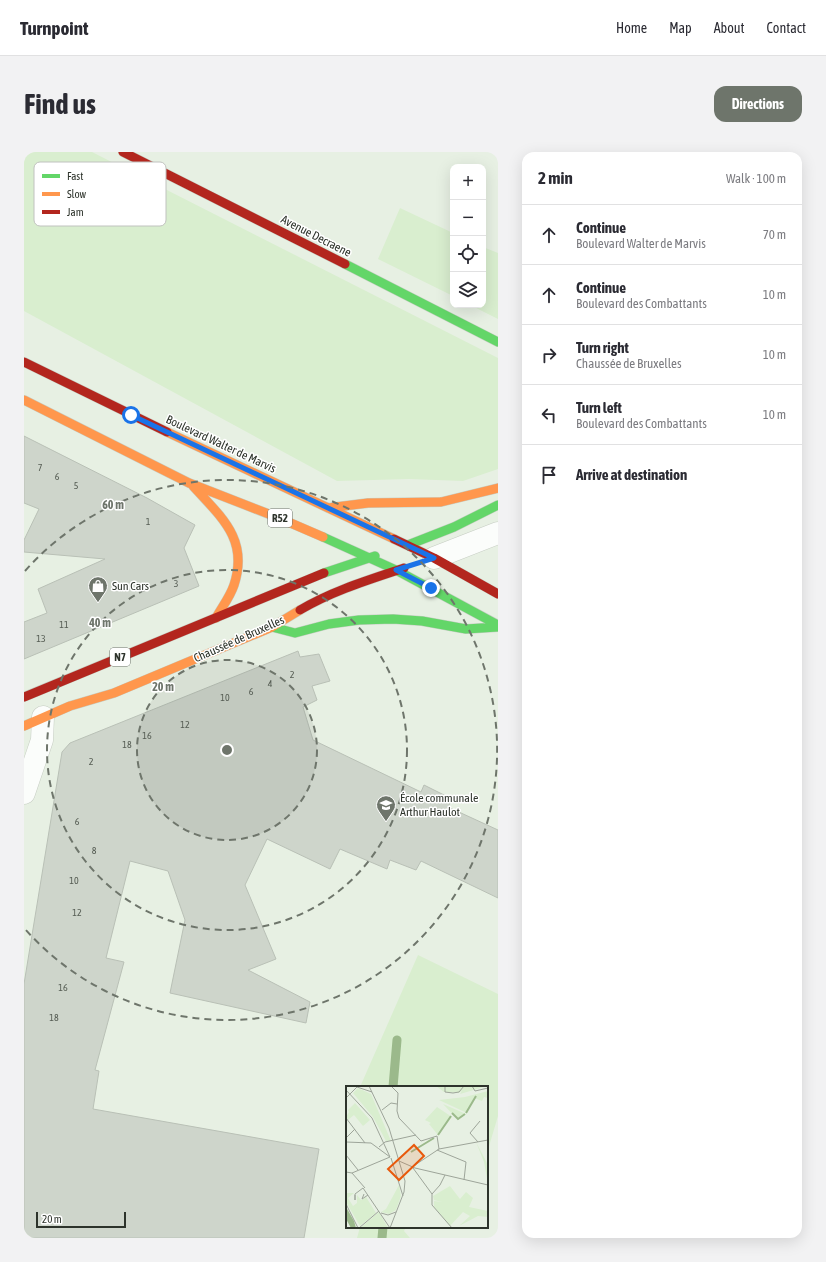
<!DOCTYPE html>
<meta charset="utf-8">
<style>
:root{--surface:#fff;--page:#f2f2f3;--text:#2b2b33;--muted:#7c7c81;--line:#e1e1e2;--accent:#6e756b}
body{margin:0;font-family:"Asap Condensed",sans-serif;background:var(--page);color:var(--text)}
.controls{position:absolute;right:12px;top:12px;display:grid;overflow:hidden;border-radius:8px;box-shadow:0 4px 16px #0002}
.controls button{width:36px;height:36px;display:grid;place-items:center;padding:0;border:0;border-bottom:1px solid var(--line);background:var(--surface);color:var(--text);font:20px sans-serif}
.scale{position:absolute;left:12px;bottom:10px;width:90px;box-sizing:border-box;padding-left:4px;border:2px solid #2d332b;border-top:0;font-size:11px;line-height:14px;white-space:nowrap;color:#2d332b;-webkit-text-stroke:3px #fff;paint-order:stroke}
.stop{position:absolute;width:12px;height:12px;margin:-9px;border:3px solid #1a73e8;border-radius:50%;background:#fff}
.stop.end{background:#1a73e8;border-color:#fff;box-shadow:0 1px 4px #0008}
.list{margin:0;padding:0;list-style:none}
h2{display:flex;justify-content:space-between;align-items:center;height:52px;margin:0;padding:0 16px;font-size:17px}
h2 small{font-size:13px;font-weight:400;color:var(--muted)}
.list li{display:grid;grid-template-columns:26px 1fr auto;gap:12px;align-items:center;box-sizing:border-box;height:60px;padding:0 16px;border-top:1px solid var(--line)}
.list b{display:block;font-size:15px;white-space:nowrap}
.list p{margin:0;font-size:13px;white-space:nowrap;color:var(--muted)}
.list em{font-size:13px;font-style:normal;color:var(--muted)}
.icon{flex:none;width:22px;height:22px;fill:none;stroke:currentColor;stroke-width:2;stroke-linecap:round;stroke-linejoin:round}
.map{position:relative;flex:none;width:474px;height:1086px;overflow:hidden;border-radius:12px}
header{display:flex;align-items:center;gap:24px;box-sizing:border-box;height:56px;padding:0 20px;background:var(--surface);border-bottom:1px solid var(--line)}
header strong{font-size:19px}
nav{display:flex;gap:22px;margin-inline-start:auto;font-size:14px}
.intro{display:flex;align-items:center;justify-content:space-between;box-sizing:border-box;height:96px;padding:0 24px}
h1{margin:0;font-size:28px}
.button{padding:10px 18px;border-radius:12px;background:var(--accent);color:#fff;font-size:14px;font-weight:700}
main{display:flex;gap:24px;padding:0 24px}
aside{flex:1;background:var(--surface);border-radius:12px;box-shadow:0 4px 16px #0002}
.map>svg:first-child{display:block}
.green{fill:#d9eecf}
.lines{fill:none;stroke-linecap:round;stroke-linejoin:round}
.stream{stroke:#9bb98b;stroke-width:9}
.building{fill:#ced5cb;stroke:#b9c0b6}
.street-casing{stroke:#c6cdc3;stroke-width:23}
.fast-casing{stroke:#c6cdc3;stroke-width:10}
.slow-casing{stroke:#c6cdc3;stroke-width:10}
.jam-casing{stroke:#c6cdc3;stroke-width:10}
.street{stroke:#fbfdfb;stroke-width:22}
.fast{stroke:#63d668;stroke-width:9}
.slow{stroke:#ff974d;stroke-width:9}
.jam{stroke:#b3261e;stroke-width:9}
.route{stroke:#1a73e8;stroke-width:5}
.ring{fill:none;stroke:#6e756b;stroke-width:2;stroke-dasharray:7 5}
.labels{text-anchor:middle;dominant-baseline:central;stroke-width:3;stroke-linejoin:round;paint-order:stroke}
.number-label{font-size:10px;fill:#555c53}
.shield{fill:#fff;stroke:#6c706b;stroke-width:1}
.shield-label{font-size:11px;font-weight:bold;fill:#2d332b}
.street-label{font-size:12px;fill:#2d332b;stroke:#fff}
.poi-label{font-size:12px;fill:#2d332b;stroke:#fff;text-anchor:start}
.inset-river{fill:none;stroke:#9bb98b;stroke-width:2}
.inset-road{fill:none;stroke:#9da499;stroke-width:1}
.view{fill:#e8590c;fill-opacity:0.15;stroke:#e8590c;stroke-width:2}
.inset-edge{fill:none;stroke:#2d332b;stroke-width:2}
.key{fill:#fff;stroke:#c0c2bf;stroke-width:1}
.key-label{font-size:11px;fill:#2d332b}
.centre{fill:#6e756b;stroke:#fff;stroke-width:2}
.ring-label{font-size:12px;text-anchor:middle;font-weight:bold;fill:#6e756b;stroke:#fff;stroke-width:3;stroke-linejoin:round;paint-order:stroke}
</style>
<header>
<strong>Turnpoint</strong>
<nav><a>Home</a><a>Map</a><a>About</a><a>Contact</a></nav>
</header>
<div class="intro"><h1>Find us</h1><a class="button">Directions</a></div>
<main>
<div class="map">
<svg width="474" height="1086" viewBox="0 0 474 1086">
<rect width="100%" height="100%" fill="#e7f0e3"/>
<path class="green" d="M0,0h68l406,206v111l-35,12 -54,-2 -72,2 -313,-170z
M376,56l53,25v63l-75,-37z
M459,95l15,6v66l-28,-14h13z
M394,803l80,39v122l-11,37v-66h-127z
M336,1075h46l-2,4 6,7h-53z"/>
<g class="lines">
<path class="stream" d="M369,935l4,-47
M358,1086l1,-11"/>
</g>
<path class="building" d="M0,284l123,62 48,27 -11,23 15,38 -175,73v-37l23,-9 -9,-24 67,-30 -81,-7v-12l15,-31 -15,-6z
M274,499l2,6 19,-3 11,27 -18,5 5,14 -14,7 10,33 108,52 3,-7 28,14 -4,8 50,23v68l-77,-37 -5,9 -26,-10 -3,9 -47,-20 -10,20 -63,-30 -22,46 31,74 -28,11 62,32 -4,21 -136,-30 15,-73 -17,-49 -38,-10 -24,97 18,4 -29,108 4,1 -6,38 226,40 -15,89h-280v-254l38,-232 8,-9z"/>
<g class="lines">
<g class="street-casing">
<path id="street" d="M410,406l64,-25
M0,641l18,-53 1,-23"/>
</g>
<g class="fast-casing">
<path id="fast" d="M321,112l153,78
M299,385l73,33 102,55
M384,393l46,-18 44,-22
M300,421l51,-17
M248,475l23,6 34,-9 30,-4 34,-1 29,2 44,8 32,-2"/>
</g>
<g class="slow-casing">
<path id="slow" d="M0,248l165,83 90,35 44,19
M143,280l227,107
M169,334c28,31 56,53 41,99 -4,12 -12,22 -18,33
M304,356l40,-5 73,-1 57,-14
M0,574l46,-20 44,-13 158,-66 28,-17"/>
</g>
<g class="jam-casing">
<path id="jam" d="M99,0l222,112
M0,210l143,70
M370,387l40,19 64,36
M276,458c32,-19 68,-30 104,-42
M0,545l300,-124"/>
</g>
<use href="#street" class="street"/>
<use href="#fast" class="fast"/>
<use href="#slow" class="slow"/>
<use href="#jam" class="jam"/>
</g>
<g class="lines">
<path class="route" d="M107,263l303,143 -38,12 35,18"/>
</g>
<circle cx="203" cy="598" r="90" fill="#6e756b" fill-opacity=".12"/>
<g class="ring">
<circle cx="203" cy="598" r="90"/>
<circle cx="203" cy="598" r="180"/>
<path d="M1 419A270 270 0 1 1 1 777"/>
</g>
<defs>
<g id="shop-pin" transform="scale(1)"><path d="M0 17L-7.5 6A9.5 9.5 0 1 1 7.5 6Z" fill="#6e756b" stroke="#fff"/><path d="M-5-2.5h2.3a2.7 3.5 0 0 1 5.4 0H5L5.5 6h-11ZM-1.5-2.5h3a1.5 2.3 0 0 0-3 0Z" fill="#fff"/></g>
<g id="school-pin" transform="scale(1)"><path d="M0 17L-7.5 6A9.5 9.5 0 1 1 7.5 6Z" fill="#6e756b" stroke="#fff"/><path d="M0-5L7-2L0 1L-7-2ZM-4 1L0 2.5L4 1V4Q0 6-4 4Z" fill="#fff"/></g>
</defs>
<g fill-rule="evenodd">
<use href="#shop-pin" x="74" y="434"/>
<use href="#school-pin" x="362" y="653"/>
</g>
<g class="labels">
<g class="number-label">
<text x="16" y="315">7</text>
<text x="33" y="324">6</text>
<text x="52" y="333">5</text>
<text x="124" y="369">1</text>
<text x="152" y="431">3</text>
<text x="40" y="472">11</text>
<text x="17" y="486">13</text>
<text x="268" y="522">2</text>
<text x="246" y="531">4</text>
<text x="227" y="539">6</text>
<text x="201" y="545">10</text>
<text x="161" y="572">12</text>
<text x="123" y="583">16</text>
<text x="103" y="592">18</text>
<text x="67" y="609">2</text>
<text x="53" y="669">6</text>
<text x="70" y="698">8</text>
<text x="50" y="728">10</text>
<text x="53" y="760">12</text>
<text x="39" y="835">16</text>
<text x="30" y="865">18</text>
</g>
<g class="shield">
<rect x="244" y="357" width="24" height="18" rx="3"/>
<rect x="86" y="496" width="20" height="18" rx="3"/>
</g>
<g class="shield-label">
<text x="256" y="366">R52</text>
<text x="96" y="505">N7</text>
</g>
<g class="street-label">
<text transform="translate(292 84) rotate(27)">Avenue Decraene</text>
<text transform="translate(197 292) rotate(25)">Boulevard Walter de Marvis</text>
<text transform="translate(215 487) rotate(-24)">Chaussée de Bruxelles</text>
</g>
<g class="poi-label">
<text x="88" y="434">Sun Cars</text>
<text x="376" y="646">École communale<tspan x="376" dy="14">Arthur Haulot</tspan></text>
</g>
</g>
<g transform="translate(322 934)">
<rect width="142" height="142" fill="#e7f0e3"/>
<path d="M90,0h51l-27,8 2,-3 -3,2 -15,-1zM12,2l13,6 20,47h-5l-13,-24 -20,-24zM142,5v7l-4,-1 -2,4 -8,-3 -7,15 -28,-13 26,-3zM9,17l15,17 -7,6 -9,-11 -6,5 -2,-3 3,-5 -1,-2zM97,18l23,10 -8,6zM91,21l15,10 -14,18 -9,-11 2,-1 -6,-3zM130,56l11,21 1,21 -4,-22zM53,99l2,11 -5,14 -7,4 -8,-2 5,-3zM104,100l10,13 6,-7 7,6 -4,9 19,4v6l-10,-1 -19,10 11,-10 -7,-4 -13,14 -16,-19v-6l8,1 -8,-2 -1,-4zM0,107h8l-6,5 5,8 4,-3v-8l4,5 5,-3 10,16 -16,13 -14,-24zM33,126l9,16h-28z" fill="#d9eecf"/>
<path d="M0,121l8,14 2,7h-5l-5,-9z" fill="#9bb98b"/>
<path class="inset-river" d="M106,27l6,6 7,-5M120,27l10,-17M92,49l13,-19M65,66l23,-14"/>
<path class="inset-road" d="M8,0l18,6M23,0l20,42 16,53 -1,11 -14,36M45,0l7,7 -1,18 2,7 22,23 16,-5 2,13M99,0v6l8,1 6,-1 5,-6M126,0l3,5 13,-3M0,4l26,28 18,39M0,12l12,-12M36,24l9,-7 6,1M0,32l19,25M0,52l9,-9M0,56l25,1 19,14M132,56l-8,-9 10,-12M33,61l6,-5 31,-7M91,64l29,12 -2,18M0,69l12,15M45,72l12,38M53,75l16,7 73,17M66,81l27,-18 49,-9M67,82l19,26v11l20,23M0,86l6,1 38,-16M6,87l13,15M17,102l27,40M18,108l-2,5 6,-4M86,108l8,-9 5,-10M9,109v5v-6l8,-6M0,118l12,24M35,127l7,2 8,-3M13,142l20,-17"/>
<path class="view" d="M68,59l10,11 -25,24 -11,-11z"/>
<rect width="142" height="142" class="inset-edge"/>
</g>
<rect x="10" y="10" width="132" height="64" rx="6" class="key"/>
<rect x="18" y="22" width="18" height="4" fill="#63d668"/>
<rect x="18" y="40" width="18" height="4" fill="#ff974d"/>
<rect x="18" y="58" width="18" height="4" fill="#b3261e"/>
<g class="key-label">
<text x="43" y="28">Fast</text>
<text x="43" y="46">Slow</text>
<text x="43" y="64">Jam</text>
</g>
<circle cx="203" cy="598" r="6" class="centre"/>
<g class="ring-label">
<text x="89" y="357">60 m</text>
<text x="76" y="475">40 m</text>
<text x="139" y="539">20 m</text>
</g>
</svg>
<div class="controls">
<button>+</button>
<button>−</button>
<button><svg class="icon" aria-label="locate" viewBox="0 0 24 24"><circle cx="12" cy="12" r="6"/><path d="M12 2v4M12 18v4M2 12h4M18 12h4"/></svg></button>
<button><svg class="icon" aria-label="layers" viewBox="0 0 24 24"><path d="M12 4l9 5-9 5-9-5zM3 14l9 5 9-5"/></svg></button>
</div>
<div class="scale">20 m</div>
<div class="stop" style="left:107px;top:263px"></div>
<div class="stop end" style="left:407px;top:436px"></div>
</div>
<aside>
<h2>2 min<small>Walk · 100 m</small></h2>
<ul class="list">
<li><svg class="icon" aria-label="ahead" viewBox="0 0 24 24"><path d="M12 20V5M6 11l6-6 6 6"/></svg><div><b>Continue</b><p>Boulevard Walter de Marvis</p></div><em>70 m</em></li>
<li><svg class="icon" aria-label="ahead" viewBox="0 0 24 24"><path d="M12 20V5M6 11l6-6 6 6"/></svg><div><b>Continue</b><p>Boulevard des Combattants</p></div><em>10 m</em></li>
<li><svg class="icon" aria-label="right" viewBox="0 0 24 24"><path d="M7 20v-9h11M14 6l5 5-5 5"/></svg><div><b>Turn right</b><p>Chaussée de Bruxelles</p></div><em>10 m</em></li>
<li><svg class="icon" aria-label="left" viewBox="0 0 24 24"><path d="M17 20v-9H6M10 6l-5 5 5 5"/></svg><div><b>Turn left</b><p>Boulevard des Combattants</p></div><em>10 m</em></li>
<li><svg class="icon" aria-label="arrive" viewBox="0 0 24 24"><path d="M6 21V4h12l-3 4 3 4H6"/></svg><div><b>Arrive at destination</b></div></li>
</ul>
</aside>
</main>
